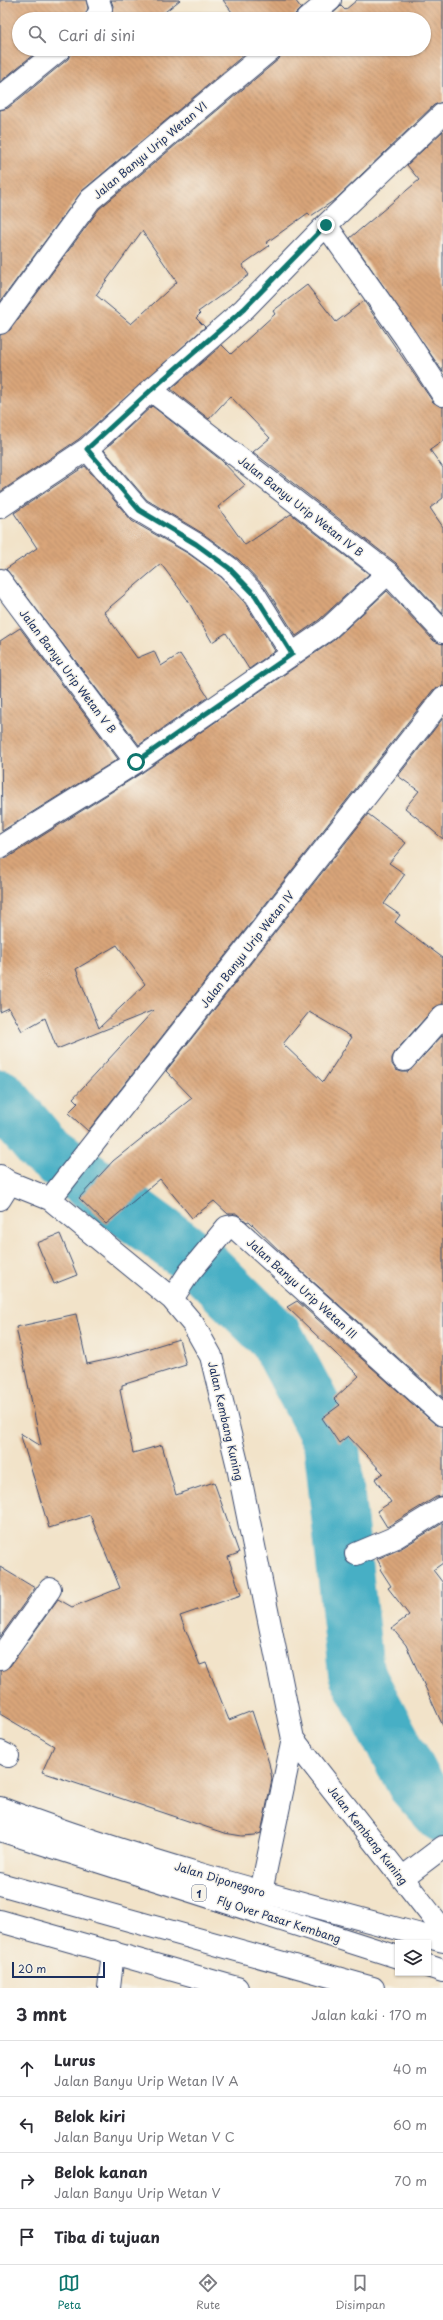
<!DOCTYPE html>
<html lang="id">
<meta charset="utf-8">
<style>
:root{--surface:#fff;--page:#f2f2f3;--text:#2b2b33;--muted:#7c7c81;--line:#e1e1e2;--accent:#0f766e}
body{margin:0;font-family:"Playpen Sans",sans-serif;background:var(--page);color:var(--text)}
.controls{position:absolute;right:12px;bottom:12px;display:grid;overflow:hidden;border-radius:0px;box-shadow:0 1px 3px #0004}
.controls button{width:36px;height:36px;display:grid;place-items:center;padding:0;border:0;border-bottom:1px solid var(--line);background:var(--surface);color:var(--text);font:20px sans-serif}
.scale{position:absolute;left:12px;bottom:10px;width:93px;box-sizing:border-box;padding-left:4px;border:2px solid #1b2f5e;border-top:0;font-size:11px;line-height:14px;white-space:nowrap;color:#1b2f5e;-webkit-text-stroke:3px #f7f3e8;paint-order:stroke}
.stop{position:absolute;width:12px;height:12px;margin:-9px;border:3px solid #0f766e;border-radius:50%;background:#fff}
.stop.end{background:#0f766e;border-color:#fff;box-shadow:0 1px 4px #0008}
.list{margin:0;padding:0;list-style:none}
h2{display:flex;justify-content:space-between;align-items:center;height:52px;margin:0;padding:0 16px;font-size:17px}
h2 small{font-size:13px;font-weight:400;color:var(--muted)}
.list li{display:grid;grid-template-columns:26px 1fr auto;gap:12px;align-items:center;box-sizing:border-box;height:56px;padding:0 16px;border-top:1px solid var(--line)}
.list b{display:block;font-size:15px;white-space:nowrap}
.list p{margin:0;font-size:13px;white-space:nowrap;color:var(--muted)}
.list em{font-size:13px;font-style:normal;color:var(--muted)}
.icon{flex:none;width:22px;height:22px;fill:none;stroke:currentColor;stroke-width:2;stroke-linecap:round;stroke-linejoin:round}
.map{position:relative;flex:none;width:443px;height:1988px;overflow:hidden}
.search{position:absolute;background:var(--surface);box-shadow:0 1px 3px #0004;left:12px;right:12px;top:12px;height:44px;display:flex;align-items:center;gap:10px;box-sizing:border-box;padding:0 14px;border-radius:22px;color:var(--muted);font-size:15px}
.sheet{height:276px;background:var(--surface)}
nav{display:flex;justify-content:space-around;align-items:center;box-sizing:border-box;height:56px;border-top:1px solid var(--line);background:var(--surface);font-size:11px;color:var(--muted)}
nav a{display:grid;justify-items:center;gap:2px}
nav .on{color:var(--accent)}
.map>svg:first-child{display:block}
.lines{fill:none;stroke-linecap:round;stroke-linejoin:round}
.river{stroke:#46afc5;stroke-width:56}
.building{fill:url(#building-back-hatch);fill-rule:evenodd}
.minor-casing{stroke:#3b4a6e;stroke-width:24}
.major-casing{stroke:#3b4a6e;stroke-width:24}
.highway-casing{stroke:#3b4a6e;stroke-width:24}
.minor{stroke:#fff;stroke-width:22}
.major{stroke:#fff;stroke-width:22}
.highway{stroke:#fff;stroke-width:22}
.route{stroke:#0f766e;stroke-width:5}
.labels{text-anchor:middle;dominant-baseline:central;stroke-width:3;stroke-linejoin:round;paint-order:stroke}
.shield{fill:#f7f3e8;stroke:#5d6a87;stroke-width:1}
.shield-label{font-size:10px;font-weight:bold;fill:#1b2f5e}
.street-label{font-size:11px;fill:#1b2f5e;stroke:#f7f3e8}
</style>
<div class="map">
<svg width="443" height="1988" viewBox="0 0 443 1988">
<defs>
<pattern id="building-back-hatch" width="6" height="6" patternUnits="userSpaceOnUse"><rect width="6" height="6" fill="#d9a579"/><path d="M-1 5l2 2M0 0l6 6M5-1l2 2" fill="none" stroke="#af8766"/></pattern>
</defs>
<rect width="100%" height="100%" fill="#f7f3e8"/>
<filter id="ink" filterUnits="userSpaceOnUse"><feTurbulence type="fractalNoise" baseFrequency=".025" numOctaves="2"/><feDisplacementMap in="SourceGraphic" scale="8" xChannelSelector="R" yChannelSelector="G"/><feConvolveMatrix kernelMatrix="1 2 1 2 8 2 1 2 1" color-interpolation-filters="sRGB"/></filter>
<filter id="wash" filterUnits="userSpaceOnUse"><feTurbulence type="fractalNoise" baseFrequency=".012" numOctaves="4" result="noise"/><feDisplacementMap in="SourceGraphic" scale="16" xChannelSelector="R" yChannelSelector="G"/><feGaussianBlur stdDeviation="0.9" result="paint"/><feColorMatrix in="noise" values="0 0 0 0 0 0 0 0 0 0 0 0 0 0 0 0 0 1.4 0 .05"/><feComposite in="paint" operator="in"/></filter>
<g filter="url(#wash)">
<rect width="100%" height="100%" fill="#f2e3c9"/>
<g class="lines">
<path class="river" d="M0,1097l43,51 155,113 79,78 54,102 25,232 59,111 28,31"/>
</g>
<g id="blocks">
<path class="building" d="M0,0h86l2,8 -4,11h-65v30h21l-40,33z
M111,0h69l-24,19h-46l3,-13z
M223,0h72l6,8 -6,6v5h-58z
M357,0h86v102l-9,3 -98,94 -25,17 -3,-3 -42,30 3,3 -27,19 7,10 -51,37 2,2 -4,4 9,9 -126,112 -79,53v-157l10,-5 89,-121 180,-150 4,-10h141v-30h-97l14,-13 4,4zM142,231l35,51 -46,42 -35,-29z
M72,49h179l-169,142 -82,111v-192l8,-2 60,-49z
M443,131v241l-93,-134 69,-58 -12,-15z
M307,285l29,37 28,-21 69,101 10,5v34l-13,9 13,18v30l-13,10 13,19v87l-47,-51 -143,-111 17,-14 -40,-42 -21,23 -38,-30 51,-44 9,9 44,-40 -2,-3z
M152,406l69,54 24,25 -27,22 27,38 46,-31 78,60 -50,46 -23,16 -30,-48 -28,-29 -36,-26 -55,-33 -43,-50z
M85,466l47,55 57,33 32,23 24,26 30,48 -26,18 -23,-36 -14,9 -25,-43 -26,-35 -57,48 33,46 17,-7 7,15 19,-12 28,43 -69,48 -133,-176 31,-21 -23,-35z
M387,591l47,50 9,3v42l-10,4 -345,441 -20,-18 10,-10 -5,-5 81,-88 -97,39 -12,-31 -23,13 -13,-23 -9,4v-153l7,-1 136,-86 191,-132zM117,945l28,39 -46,44 -23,-59z
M20,628l98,131 -116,72 -2,-190z
M443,718v121l-38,-31 14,-17 -21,-15z
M368,814l38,29 -17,20 16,11 -21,30 16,11 -5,7 48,36v46l-9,4 -39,44 -3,6v6l4,6 6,2h6l35,-37v363l-153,-137 -41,-40 -2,1 -10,-8h-9l-14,-13 -22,17 -32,-39 -54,45 -27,-26 34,-37 79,-63 -26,-27zM309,1012l43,25 -29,45 -40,-38z
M60,1234l17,41 -23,9 -17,-41z
M297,1301l138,123 8,3v69l-7,1 -49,30 -10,-16 14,-9 -16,-23 8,-6 -35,-37 -9,7 -17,-25 18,-13 -6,-6 25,-23 -72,-69z
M76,1314l11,50 33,-7 59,-18 7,26 -64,20v4l-2,1 13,63 29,-8 14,50 38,-13 25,71 -11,4 13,38 -61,21 20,49 6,-2 23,57 23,-9 17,52 3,16 -11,54 -6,2 -13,1 -18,-3 -182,-61 12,-26 -54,-32v-43l10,-5 48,-67 14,8 48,-19 -30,-73 -41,13 -29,-95 21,13 -25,-119z
M443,1523v40l-10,7 10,13v143l-37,-81 -14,-17 17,-13 -21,-27 3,-2 -11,-17 2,-1 -5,-9 23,-10z
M0,1567l35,21 -35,49z"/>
</g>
</g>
<g filter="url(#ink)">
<use href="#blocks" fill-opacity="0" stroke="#3b4a6e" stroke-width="1"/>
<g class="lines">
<g class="minor-casing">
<path id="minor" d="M96,19l5,-10 -3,-9
M307,19l23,-19
M0,98l60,-49
M326,225l79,112 38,58
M0,323l90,-123 181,-151
M151,390l237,183 55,59
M87,449l52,61 57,34 33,24 26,27 37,59
M0,507l87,-58 64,-59 93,-81 82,-84 117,-111
M0,580l136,182
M0,847l136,-85 191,-132 61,-57
M404,1060l39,-44
M0,1176l10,7 40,16 122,100 21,25 18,32 27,111 55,272 -32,153
M0,1199l10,-16
M50,1199l393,-501
M172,1299l17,-26 38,-46 6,-1 210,189
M356,1554l38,-16 49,-30
M0,1659l50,-70
M293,1739l150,191
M0,1752l8,4
M402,1878l41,-31
M109,1988l4,-36"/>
</g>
<g class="major-casing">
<path id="major" d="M0,1808c144,54 294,93 443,133
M0,1921l237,67"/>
</g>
<g class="highway-casing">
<path id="highway" d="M0,1830l398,127
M0,1884l373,104
M428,1966l15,5"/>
</g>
<use href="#minor" class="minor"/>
<use href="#major" class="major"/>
<use href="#highway" class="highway"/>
</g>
</g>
<g class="lines" filter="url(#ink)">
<path class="route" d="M136,762l156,-108 -37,-59 -26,-27 -33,-24 -57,-34 -52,-61 64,-59 93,-81 82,-84"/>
</g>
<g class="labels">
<rect class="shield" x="192" y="1885" width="14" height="16" rx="3"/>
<g class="shield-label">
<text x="199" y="1893">1</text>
</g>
<g class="street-label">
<text transform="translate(150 150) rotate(-40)">Jalan Banyu Urip Wetan VI</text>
<text transform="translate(301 506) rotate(38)">Jalan Banyu Urip Wetan IV B</text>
<text transform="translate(68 671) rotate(53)">Jalan Banyu Urip Wetan V B</text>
<text transform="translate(247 949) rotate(-52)">Jalan Banyu Urip Wetan IV</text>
<text transform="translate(302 1288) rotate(42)">Jalan Banyu Urip Wetan III</text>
<text transform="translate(226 1421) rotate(77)">Jalan Kembang Kuning</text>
<text transform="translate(368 1835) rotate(52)">Jalan Kembang Kuning</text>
<text transform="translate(220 1879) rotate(17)">Jalan Diponegoro</text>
<text transform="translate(279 1919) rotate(18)">Fly Over Pasar Kembang</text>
</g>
</g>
</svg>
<div class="controls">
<button><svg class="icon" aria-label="layers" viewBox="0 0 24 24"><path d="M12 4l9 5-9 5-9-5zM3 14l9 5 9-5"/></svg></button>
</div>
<div class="scale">20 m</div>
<div class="stop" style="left:136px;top:762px"></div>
<div class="stop end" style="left:326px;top:225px"></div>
<div class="search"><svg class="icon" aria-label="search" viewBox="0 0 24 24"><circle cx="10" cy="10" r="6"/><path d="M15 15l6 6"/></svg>Cari di sini</div>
</div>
<section class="sheet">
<h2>3 mnt<small>Jalan kaki · 170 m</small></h2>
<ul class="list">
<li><svg class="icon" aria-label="ahead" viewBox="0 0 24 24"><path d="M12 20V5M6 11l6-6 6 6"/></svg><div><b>Lurus</b><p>Jalan Banyu Urip Wetan IV A</p></div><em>40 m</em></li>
<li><svg class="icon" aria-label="left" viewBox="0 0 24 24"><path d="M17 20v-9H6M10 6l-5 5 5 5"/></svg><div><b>Belok kiri</b><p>Jalan Banyu Urip Wetan V C</p></div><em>60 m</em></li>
<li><svg class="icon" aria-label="right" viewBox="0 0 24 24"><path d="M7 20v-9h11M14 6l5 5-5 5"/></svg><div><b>Belok kanan</b><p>Jalan Banyu Urip Wetan V</p></div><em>70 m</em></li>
<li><svg class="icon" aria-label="arrive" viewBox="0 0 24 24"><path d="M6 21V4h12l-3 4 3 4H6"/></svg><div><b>Tiba di tujuan</b></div></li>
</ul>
</section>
<nav>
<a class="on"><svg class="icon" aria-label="map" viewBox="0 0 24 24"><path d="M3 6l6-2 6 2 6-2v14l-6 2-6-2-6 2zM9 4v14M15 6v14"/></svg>Peta</a>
<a><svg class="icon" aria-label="directions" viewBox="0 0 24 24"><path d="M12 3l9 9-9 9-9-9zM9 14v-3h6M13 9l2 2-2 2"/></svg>Rute</a>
<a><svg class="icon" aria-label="saved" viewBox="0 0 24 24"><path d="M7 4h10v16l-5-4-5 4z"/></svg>Disimpan</a>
</nav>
